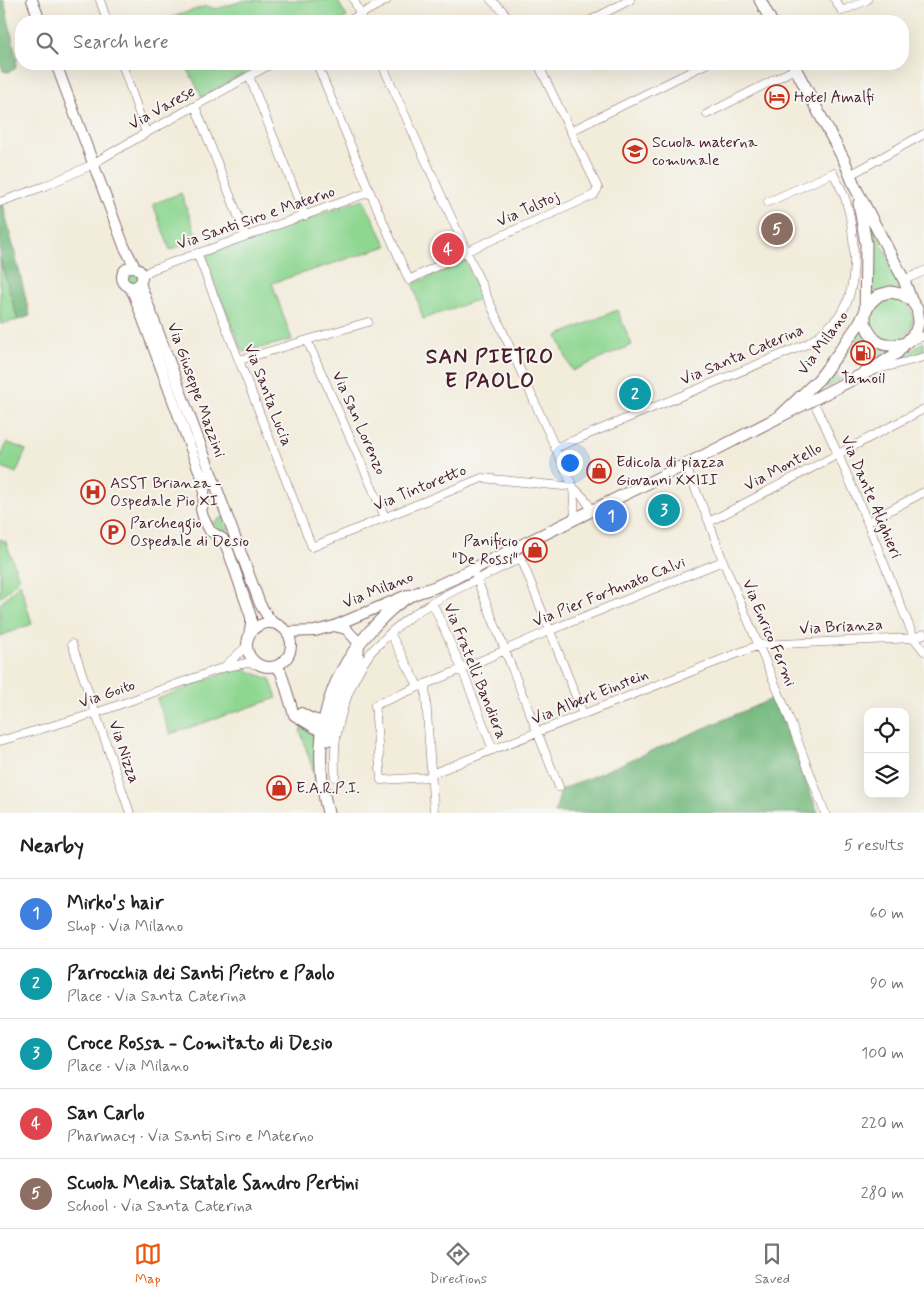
<!DOCTYPE html>
<meta charset="utf-8">
<style>
:root{--surface:#fff;--page:#f2f2f2;--text:#202124;--muted:#757577;--line:#e0e0e0;--accent:#ea580c}
body{margin:0;font-family:Mynerve,sans-serif;background:var(--page);color:var(--text)}
.controls{position:absolute;right:15px;bottom:15px;display:grid;overflow:hidden;border-radius:10px;box-shadow:0 5px 20px #0002}
.controls button{width:45px;height:45px;display:grid;place-items:center;padding:0;border:0;border-bottom:1px solid var(--line);background:var(--surface);color:var(--text);font:25px sans-serif}
.you{position:absolute;left:569px;top:462px;width:18px;height:18px;margin:-12px;border:4px solid #fff;border-radius:50%;background:#1a73e8;box-shadow:0 0 0 8px #1a73e833}
.badge{display:grid;place-items:center;width:32px;height:32px;border-radius:50%;background:var(--accent);color:#fff;font-size:16px;font-weight:700}
.pin{position:absolute;translate:-50% -50%;border:2px solid #fff;box-shadow:0 1px 5px #0006}
.list{margin:0;padding:0;list-style:none}
h2{display:flex;justify-content:space-between;align-items:center;height:65px;margin:0;padding:0 20px;font-size:21px}
h2 small{font-size:16px;font-weight:400;color:var(--muted)}
.list li{display:grid;grid-template-columns:32px 1fr auto;gap:15px;align-items:center;box-sizing:border-box;height:70px;padding:0 20px;border-top:1px solid var(--line)}
.list b{display:block;font-size:19px;white-space:nowrap}
.list p{margin:0;font-size:16px;white-space:nowrap;color:var(--muted)}
.list em{font-size:16px;font-style:normal;color:var(--muted)}
.icon{flex:none;width:28px;height:28px;fill:none;stroke:currentColor;stroke-width:2;stroke-linecap:round;stroke-linejoin:round}
.map{position:relative;flex:none;width:924px;height:813px;overflow:hidden}
.search{position:absolute;background:var(--surface);box-shadow:0 5px 20px #0002;left:15px;right:15px;top:15px;height:55px;display:flex;align-items:center;gap:12px;box-sizing:border-box;padding:0 18px;border-radius:20px;color:var(--muted);font-size:19px}
.sheet{height:415px;background:var(--surface)}
nav{display:flex;justify-content:space-around;align-items:center;box-sizing:border-box;height:70px;border-top:1px solid var(--line);background:var(--surface);font-size:14px;color:var(--muted)}
nav a{display:grid;justify-items:center;gap:2px}
nav .on{color:var(--accent)}
.map>svg:first-child{display:block}
.green{fill:#8ed792;stroke:#6c7b5e}
.forest{fill:#72b87c;stroke:#5e6c54}
.lines{fill:none;stroke-linecap:round;stroke-linejoin:round}
.minor-casing{stroke:#856769;stroke-width:9}
.tertiary-casing{stroke:#856769;stroke-width:12}
.secondary-casing{stroke:#856769;stroke-width:13}
.minor{stroke:#fff;stroke-width:8}
.tertiary{stroke:#fff;stroke-width:10}
.secondary{stroke:#fff;stroke-width:11}
.labels{text-anchor:middle;dominant-baseline:central;stroke-width:4;stroke-linejoin:round;paint-order:stroke}
.poi-label{font-size:16px;fill:#4a1f2b;stroke:#f6f6f2;text-anchor:start}
.street-label{font-size:16px;fill:#4a1f2b;stroke:#f6f6f2}
.district-label{font-size:21px;font-weight:bold;letter-spacing:1px;fill:#4a1f2b;stroke:#f6f6f2}
</style>
<div class="map">
<svg width="924" height="813" viewBox="0 0 924 813">
<rect width="100%" height="100%" fill="#f6f6f2"/>
<filter id="ink" filterUnits="userSpaceOnUse"><feTurbulence type="fractalNoise" baseFrequency=".02" numOctaves="2"/><feDisplacementMap in="SourceGraphic" scale="10" xChannelSelector="R" yChannelSelector="G"/><feConvolveMatrix kernelMatrix="1 2 1 2 8 2 1 2 1" color-interpolation-filters="sRGB"/></filter>
<filter id="wash" filterUnits="userSpaceOnUse"><feTurbulence type="fractalNoise" baseFrequency=".0096" numOctaves="4" result="noise"/><feDisplacementMap in="SourceGraphic" scale="20" xChannelSelector="R" yChannelSelector="G"/><feGaussianBlur stdDeviation="1.12" result="paint"/><feColorMatrix in="noise" values="0 0 0 0 0 0 0 0 0 0 0 0 0 0 0 0 0 1.4 0 .05"/><feComposite in="paint" operator="in"/></filter>
<g filter="url(#wash)">
<rect width="100%" height="100%" fill="#f2ecdb"/>
<path class="green" d="M246,0h91l10,17 -8,4h-175l-1,-1 43,-14 10,3z
M185,64h76l-59,33z
M181,193l17,46 -28,11 -17,-46z
M363,199l24,47 -115,37 20,57 -49,12 -40,-96z
M872,224l33,67 -35,6 3,-30 -5,-41z
M0,259l18,61 -17,4 -1,-3z
M465,261l17,37 -59,21 -10,-35z
M125 276a7 7 0 1 1 14 0a7 7 0 1 1-14 0Z
M871 319a21 21 0 1 1 42 0a21 21 0 1 1-42 0Z
M617,310l15,35 -60,26 -15,-35z
M858,326l34,24 -11,9 -12,-16 -15,-4z
M922,343h2v11l-24,6 2,-3z
M847,349l2,1 -14,20 4,10 6,-3 -18,11 -4,-8z
M7,442l19,8 -10,23 -16,-7v-6z
M223,517l11,29 -8,-11 -12,-10 -2,-2z
M0,539l6,3 13,37 -19,19z
M20,583l12,41 -32,12v-32z
M241,668l29,11 7,19 -107,36 -13,-35 79,-30z
M305,727l10,3 3,7v52l-4,-16 -14,-43z"/>
<path class="forest" d="M0,0h4l13,60 -2,9 -7,3 -5,-1 -3,-10z
M3,204l27,112 -12,4 -18,-61v-54z
M774,698l44,115h-263l6,-23z"/>
</g>
<g filter="url(#ink)">
<g class="lines">
<g class="minor-casing">
<path id="minor" d="M100,0l7,21
M354,0l9,21
M491,0l11,10 8,11
M835,0l7,11 25,-11
M348,21l39,-21
M589,21l41,-21
M122,64l24,69
M317,64l53,128 39,88 58,-29 127,-56 4,-7 -60,-124
M382,64l191,423 11,11 8,12
M249,76l56,140
M195,106l51,130
M707,114l88,-45
M571,131l135,-67
M850,175l74,-41
M0,202l45,-16 42,-19 59,-34 125,-69
M197,253l115,294 170,-69 81,8 9,-1
M142,279l2,-4 7,-5 219,-78
M904,280l20,-9
M307,340l61,-18
M908,342l16,-6
M240,360l67,-20 78,177
M875,370l49,-13
M817,409c36,75 66,152 97,229l10,13
M555,448l252,-104c13,-9 25,-18 34,-31 19,-26 14,-85 4,-115 -3,-9 -8,-17 -12,-25l-65,29
M685,464l24,58 14,39 63,149 39,103
M573,487l2,31
M709,522l215,-113
M868,522l56,-30
M476,577l83,210
M432,602l30,67 31,81
M390,633l25,47 3,7
M72,644l58,169
M226,665l21,-19
M425,684l9,129
M0,741l96,-28 126,-45 25,-5 13,2
M431,774l328,-129 155,-7 10,-4
M335,777c0,-12 -1,-25 1,-38 5,-29 15,-59 33,-84 3,-5 8,-9 13,-14 37,-39 92,-59 139,-83l62,156
M431,777l-50,3 -6,-75 87,-36 89,-39 172,-69"/>
</g>
<g class="tertiary-casing">
<path id="tertiary" d="M32,0l8,21
M56,64l68,182 11,21
M122 277a10 10 0 1 1 20 0a10 10 0 1 1-20 0Z
M140,283l120,321 6,10 7,9
M129,286l5,9 64,173 7,15 -2,22 -2,4 2,8 7,14 13,8 6,14 22,64v7l-2,11
M247 645a22 22 0 1 1 44 0a22 22 0 1 1-44 0Z
M334,626l12,3 13,14 -1,16
M287,632l28,-1 19,-5 73,-31
M275,666l6,6 13,43 28,17
M301,713c5,3 16,9 22,7 2,-1 6,-4 7,-6"/>
</g>
<g class="secondary-casing">
<path id="secondary" d="M760,0l11,21
M793,64l51,96 11,27 49,93 7,20
M859,203l7,41 -1,79c8,21 19,26 41,20
M328,740c5,-27 13,-53 27,-76
M328,813c-17,-67 -5,-130 42,-182 12,-13 24,-26 40,-35 8,-4 17,-6 25,-9 13,-6 26,-12 38,-18l240,-118 66,-34 92,-47 26,-17 19,-22 3,-11 -2,-11 -6,-9 -10,-6 -11,-2 -11,3 -8,7 -13,23 -21,30 -18,24 -40,38"/>
</g>
<use href="#minor" class="minor"/>
<use href="#tertiary" class="tertiary"/>
<use href="#secondary" class="secondary"/>
</g>
</g>
<defs>
<g id="hotel-ring" transform="scale(1.25)"><circle r="9.5" fill="#f6f6f2" stroke="#c8321e" stroke-width="1.5"/><path d="M-6-4.5h1.5V1H6V5H4.5V3h-9V5H-6ZM-4 0a1.8 1.8 0 1 1 3.6 0ZM.5 0V-2.5h3Q6-2.5 6 0Z" fill="#c8321e"/></g>
<g id="school-ring" transform="scale(1.25)"><circle r="9.5" fill="#f6f6f2" stroke="#c8321e" stroke-width="1.5"/><path d="M0-5L7-2L0 1L-7-2ZM-4 1L0 2.5L4 1V4Q0 6-4 4Z" fill="#c8321e"/></g>
<g id="fuel-ring" transform="scale(1.25)"><circle r="9.5" fill="#f6f6f2" stroke="#c8321e" stroke-width="1.5"/><path d="M-5.5-6h7V0h2V4h1.3V-2.5L3-4.5l.8-.8L6-3V5H2.5V1h-1V6h-7ZM-4.2-4.7v3.2H.2V-4.7Z" fill="#c8321e"/></g>
<g id="shop-ring" transform="scale(1.25)"><circle r="9.5" fill="#f6f6f2" stroke="#c8321e" stroke-width="1.5"/><path d="M-5-2.5h2.3a2.7 3.5 0 0 1 5.4 0H5L5.5 6h-11ZM-1.5-2.5h3a1.5 2.3 0 0 0-3 0Z" fill="#c8321e"/></g>
<g id="hospital-ring" transform="scale(1.25)"><circle r="9.5" fill="#f6f6f2" stroke="#c8321e" stroke-width="1.5"/><path d="M-5-5h3v3.5h4V-5h3V5h-3V1.5h-4V5h-3Z" fill="#c8321e"/></g>
<g id="parking-ring" transform="scale(1.25)"><circle r="9.5" fill="#f6f6f2" stroke="#c8321e" stroke-width="1.5"/><path d="M-3.5-5.5H1a3.5 3.5 0 0 1 0 7H-1V5.5H-3.5ZM-1-3.4V-.6H.8a1.4 1.4 0 0 0 0-2.8Z" fill="#c8321e"/></g>
</defs>
<g fill-rule="evenodd">
<use href="#hotel-ring" x="777" y="97"/>
<use href="#school-ring" x="635" y="151"/>
<use href="#fuel-ring" x="863" y="353"/>
<use href="#shop-ring" x="599" y="471"/>
<use href="#hospital-ring" x="93" y="492"/>
<use href="#parking-ring" x="113" y="532"/>
<use href="#shop-ring" x="535" y="550"/>
<use href="#shop-ring" x="279" y="788"/>
</g>
<g class="labels">
<g class="poi-label">
<text x="794" y="97">Hotel Amalfi</text>
<text x="652" y="142">Scuola materna<tspan x="652" dy="18">comunale</tspan></text>
<text x="863" y="378" text-anchor="middle">Tamoil</text>
<text x="616" y="462">Edicola di piazza<tspan x="616" dy="18">Giovanni XXIII</tspan></text>
<text x="110" y="483">ASST Brianza -<tspan x="110" dy="18">Ospedale Pio XI</tspan></text>
<text x="130" y="523">Parcheggio<tspan x="130" dy="18">Ospedale di Desio</tspan></text>
<text x="518" y="541" text-anchor="end">Panificio<tspan x="518" dy="18">"De Rossi"</tspan></text>
<text x="296" y="788">E.A.R.P.I.</text>
</g>
<g class="street-label">
<text transform="translate(162 108) rotate(-29)">Via Varese</text>
<text transform="translate(528 209) rotate(-24)">Via Tolstoj</text>
<text transform="translate(256 218) rotate(-19)">Via Santi Siro e Materno</text>
<text transform="translate(823 343) rotate(-54)">Via Milano</text>
<text transform="translate(742 355) rotate(-23)">Via Santa Caterina</text>
<text transform="translate(196 390) rotate(70)">Via Giuseppe Mazzini</text>
<text transform="translate(268 395) rotate(69)">Via Santa Lucia</text>
<text transform="translate(359 423) rotate(66)">Via San Lorenzo</text>
<text transform="translate(783 467) rotate(-28)">Via Montello</text>
<text transform="translate(420 488) rotate(-22)">Via Tintoretto</text>
<text transform="translate(871 497) rotate(67)">Via Dante Alighieri</text>
<text transform="translate(378 590) rotate(-22)">Via Milano</text>
<text transform="translate(609 592) rotate(-22)">Via Pier Fortunato Calvi</text>
<text transform="translate(841 627) rotate(-3)">Via Brianza</text>
<text transform="translate(769 633) rotate(67)">Via Enrico Fermi</text>
<text transform="translate(475 671) rotate(68)">Via Fratelli Bandiera</text>
<text transform="translate(107 694) rotate(-19)">Via Goito</text>
<text transform="translate(590 697) rotate(-22)">Via Albert Einstein</text>
<text transform="translate(124 752) rotate(71)">Via Nizza</text>
</g>
<g class="district-label">
<text x="490" y="357">SAN PIETRO<tspan x="490" dy="24">E PAOLO</tspan></text>
</g>
</g>
</svg>
<div class="controls">
<button><svg class="icon" aria-label="locate" viewBox="0 0 24 24"><circle cx="12" cy="12" r="6"/><path d="M12 2v4M12 18v4M2 12h4M18 12h4"/></svg></button>
<button><svg class="icon" aria-label="layers" viewBox="0 0 24 24"><path d="M12 4l9 5-9 5-9-5zM3 14l9 5 9-5"/></svg></button>
</div>
<div class="you"></div>
<div class="pin badge" style="left:611px;top:516px;background:#3f7fe0">1</div>
<div class="pin badge" style="left:635px;top:394px;background:#0f9aa8">2</div>
<div class="pin badge" style="left:664px;top:510px;background:#0f9aa8">3</div>
<div class="pin badge" style="left:448px;top:249px;background:#e0444e">4</div>
<div class="pin badge" style="left:777px;top:229px;background:#8d6e63">5</div>
<div class="search"><svg class="icon" aria-label="search" viewBox="0 0 24 24"><circle cx="10" cy="10" r="6"/><path d="M15 15l6 6"/></svg>Search here</div>
</div>
<section class="sheet">
<h2>Nearby<small>5 results</small></h2>
<ul class="list">
<li><span class="badge" style="background:#3f7fe0">1</span><div><b>Mirko's hair</b><p>Shop · Via Milano</p></div><em>60 m</em></li>
<li><span class="badge" style="background:#0f9aa8">2</span><div><b>Parrocchia dei Santi Pietro e Paolo</b><p>Place · Via Santa Caterina</p></div><em>90 m</em></li>
<li><span class="badge" style="background:#0f9aa8">3</span><div><b>Croce Rossa - Comitato di Desio</b><p>Place · Via Milano</p></div><em>100 m</em></li>
<li><span class="badge" style="background:#e0444e">4</span><div><b>San Carlo</b><p>Pharmacy · Via Santi Siro e Materno</p></div><em>220 m</em></li>
<li><span class="badge" style="background:#8d6e63">5</span><div><b>Scuola Media Statale Sandro Pertini</b><p>School · Via Santa Caterina</p></div><em>280 m</em></li>
</ul>
</section>
<nav>
<a class="on"><svg class="icon" aria-label="map" viewBox="0 0 24 24"><path d="M3 6l6-2 6 2 6-2v14l-6 2-6-2-6 2zM9 4v14M15 6v14"/></svg>Map</a>
<a><svg class="icon" aria-label="directions" viewBox="0 0 24 24"><path d="M12 3l9 9-9 9-9-9zM9 14v-3h6M13 9l2 2-2 2"/></svg>Directions</a>
<a><svg class="icon" aria-label="saved" viewBox="0 0 24 24"><path d="M7 4h10v16l-5-4-5 4z"/></svg>Saved</a>
</nav>
